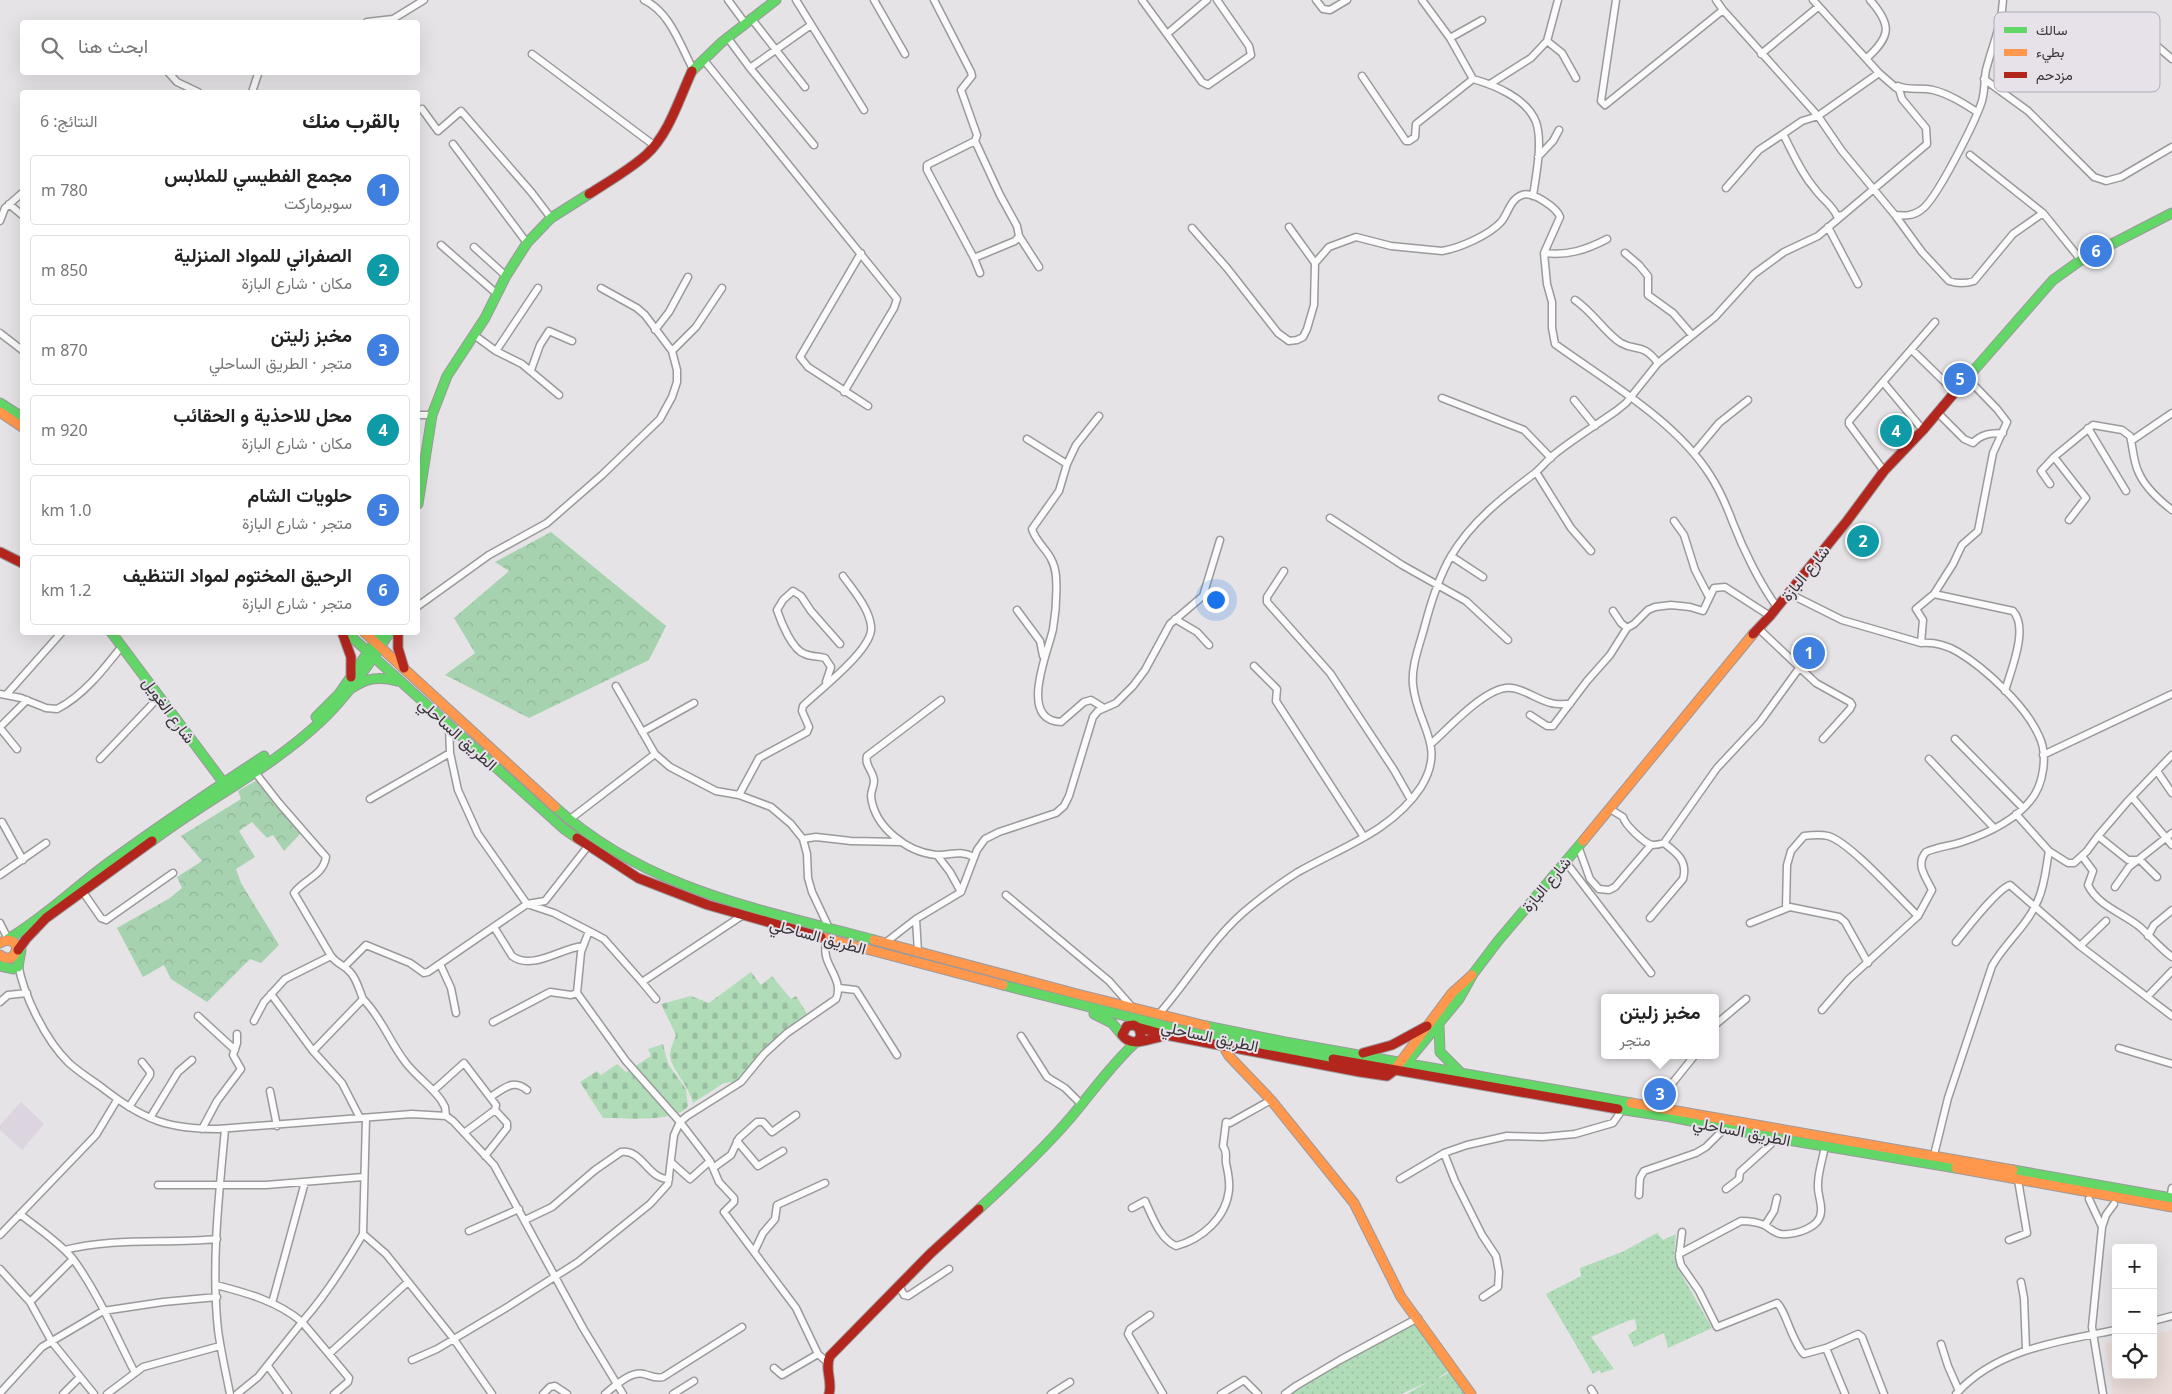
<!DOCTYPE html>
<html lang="ar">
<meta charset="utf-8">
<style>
:root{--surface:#fff;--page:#f2f2f2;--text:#222;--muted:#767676;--line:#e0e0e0;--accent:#b45309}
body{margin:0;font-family:"Noto Sans",Vazirmatn,sans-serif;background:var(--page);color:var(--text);direction:rtl}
.controls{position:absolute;right:15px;bottom:15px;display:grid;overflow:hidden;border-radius:5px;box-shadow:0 5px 20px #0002}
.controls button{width:45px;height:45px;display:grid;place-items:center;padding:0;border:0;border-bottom:1px solid var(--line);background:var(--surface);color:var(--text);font:25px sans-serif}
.you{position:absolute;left:1215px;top:599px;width:18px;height:18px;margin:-12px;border:4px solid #fff;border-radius:50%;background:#1a73e8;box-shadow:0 0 0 8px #1a73e833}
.badge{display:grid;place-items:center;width:32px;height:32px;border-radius:50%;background:var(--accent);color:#fff;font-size:16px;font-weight:700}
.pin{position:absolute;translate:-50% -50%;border:2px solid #fff;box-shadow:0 1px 5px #0006}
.popup{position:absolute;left:1601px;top:994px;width:118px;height:65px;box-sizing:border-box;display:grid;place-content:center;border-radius:5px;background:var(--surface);filter:drop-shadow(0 1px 4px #0005);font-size:16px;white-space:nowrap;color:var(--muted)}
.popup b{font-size:19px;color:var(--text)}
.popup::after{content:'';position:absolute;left:50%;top:100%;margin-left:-10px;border:10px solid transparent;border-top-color:var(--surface)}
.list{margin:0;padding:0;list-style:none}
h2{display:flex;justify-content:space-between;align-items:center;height:65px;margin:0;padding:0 20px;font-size:21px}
h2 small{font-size:16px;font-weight:400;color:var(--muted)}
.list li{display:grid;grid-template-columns:32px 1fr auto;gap:15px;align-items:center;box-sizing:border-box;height:70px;margin:0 10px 10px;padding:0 10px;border:1px solid var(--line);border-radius:5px}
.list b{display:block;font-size:19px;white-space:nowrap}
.list p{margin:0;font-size:16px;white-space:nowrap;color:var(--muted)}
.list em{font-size:16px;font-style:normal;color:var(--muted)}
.icon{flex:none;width:28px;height:28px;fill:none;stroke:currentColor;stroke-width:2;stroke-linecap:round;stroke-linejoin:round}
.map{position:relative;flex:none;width:2172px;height:1394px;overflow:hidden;direction:ltr}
.search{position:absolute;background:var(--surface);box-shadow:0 5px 20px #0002;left:20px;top:20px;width:400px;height:55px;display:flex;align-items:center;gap:12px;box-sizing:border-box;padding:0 18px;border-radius:5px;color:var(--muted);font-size:19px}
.panel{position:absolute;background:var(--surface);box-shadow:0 5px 20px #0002;left:20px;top:90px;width:400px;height:545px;border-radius:5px;direction:rtl}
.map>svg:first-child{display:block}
.built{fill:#dcd4de}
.education{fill:#e9dbd7}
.green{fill:url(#green-dots)}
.forest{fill:url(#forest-crowns)}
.cemetery{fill:url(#cemetery-stones)}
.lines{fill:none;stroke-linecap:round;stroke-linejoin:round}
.street-casing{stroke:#9b999c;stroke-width:9}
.fast-casing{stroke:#9b999c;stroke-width:11}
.slow-casing{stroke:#9b999c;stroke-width:11}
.jam-casing{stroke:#9b999c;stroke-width:11}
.street{stroke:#fbfbfb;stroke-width:6}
.fast{stroke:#63d668;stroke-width:9}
.slow{stroke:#ff974d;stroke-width:9}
.jam{stroke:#b3261e;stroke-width:9}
.labels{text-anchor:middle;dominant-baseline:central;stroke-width:4;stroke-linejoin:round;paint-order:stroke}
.street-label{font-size:16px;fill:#373538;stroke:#e7e1e9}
.key{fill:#e7e1e9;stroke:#b2adb4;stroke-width:1}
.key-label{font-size:14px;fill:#373538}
</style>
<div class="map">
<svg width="2172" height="1394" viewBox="0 0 2172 1394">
<defs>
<pattern id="green-dots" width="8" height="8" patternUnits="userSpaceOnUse" patternTransform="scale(1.25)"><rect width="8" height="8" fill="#b1dcb8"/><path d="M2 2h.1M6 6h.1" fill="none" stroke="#99bd9f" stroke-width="1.8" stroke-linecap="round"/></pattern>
<pattern id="forest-crowns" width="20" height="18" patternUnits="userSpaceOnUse" patternTransform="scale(1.25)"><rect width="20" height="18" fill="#a7d2af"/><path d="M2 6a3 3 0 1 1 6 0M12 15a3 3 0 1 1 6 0" fill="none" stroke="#90b597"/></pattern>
<pattern id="cemetery-stones" width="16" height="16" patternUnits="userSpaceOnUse" patternTransform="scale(1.25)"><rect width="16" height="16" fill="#b1dcb8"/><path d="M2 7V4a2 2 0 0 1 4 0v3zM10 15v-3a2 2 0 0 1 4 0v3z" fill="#99bd9f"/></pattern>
</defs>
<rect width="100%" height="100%" fill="#e6e3e7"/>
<path class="built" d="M21,1102l23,22 -22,26 -22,-20v-5z"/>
<path class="education" d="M2172,1330v64h-59l-8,-51 11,-2v34h37v-41z"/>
<path class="green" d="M1657,1233l6,7 13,-6 -2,23 10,22 28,49 -44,20 -4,-15 -30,14 -6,-12 9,-6 -2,-10 -8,2 -36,16 23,32 -13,4 -2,-3 -6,4 -47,-80 35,-18 -1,-8 42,-16z
M1418,1322l32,48 -15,10 15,-8 20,22h-63l21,-12 -27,12h-109l27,-19z"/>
<path class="forest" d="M551,532l115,94 -17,34 -120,58 -84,-43 30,-22 -21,-35 55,-47 -14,-9z
M257,780l44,53 -17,18 -11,-16 -6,3 -15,-16 -13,9 16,26 -19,12 5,14 38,62 -18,18 -11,-4 -43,43 -36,-23 -7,-14 -21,12 -26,-49 53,-30 12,-10 -5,-11 25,-16 -21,-25 60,-37 -3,-8z"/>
<path class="cemetery" d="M751,972l10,13 11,-9 19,23 5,-3 12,19 -41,37 -27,29 -16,2 -31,20c-4,-18 -22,-33 -23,-48 0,-6 4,-14 6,-20l-15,-31 30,-8 18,7z
M663,1044l5,20 18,25 2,17c-11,17 -65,12 -85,12l-23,-36 17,-11 4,4 16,-11 9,8 25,-16 -3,-7z"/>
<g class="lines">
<g class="street-casing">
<path id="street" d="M644,0c26,12 36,45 49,69
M728,0l17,23
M796,0l68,110
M874,0l31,54
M934,0l37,72 1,4 -11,14 16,45 -2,6 25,54 17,31 2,10 -4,5 -41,17 -47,-88v-5l48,-24
M1142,0l60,82 6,3 43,-30 -2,-9 -32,-46
M1316,0l7,9 7,1 17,-10
M1422,0l28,38 23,41c21,6 54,19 63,43 7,20 0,53 -3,74
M1616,0l-15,101 4,4 118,-95 -7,-10
M1813,0l66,73 16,14 3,2v-3c10,5 23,1 35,4 16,4 30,13 44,22
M1723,10l95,106 61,-43
M751,18l54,69
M2128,21l44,38
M367,22l26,-3 31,-19
M1167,34l40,-34
M727,37l23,31 64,77
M1450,38l32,-18
M1547,41l11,-41
M532,54l123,92
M1761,54l57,-47
M1867,58c24,-22 25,-33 3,-58
M703,59l194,240 -3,9 -50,84
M750,68l61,-43
M168,72l9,10 21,10
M1362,76l44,65h3l6,-4 1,-13 57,-45
M1984,79l44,32 66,66 12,4 15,-4 51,-30
M1490,84l41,-26 16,-17 15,12 14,25
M252,92l6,-18
M422,109l16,22 23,-20 71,82 19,25
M453,144l74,99
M1970,155l73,58 38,47
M1538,157l15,-16 6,-11
M1726,188l33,-38 24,-16
M9,204l13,11
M1843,215l-6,1c-5,-11 -15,-17 -22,-27 -14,-16 -22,-36 -32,-55l19,-13 16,-5 24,35 53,64 27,37 27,29c9,3 16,3 25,0l39,-47 30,-21
M1895,215c10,1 18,1 26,-5 15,-9 55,-90 61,-109 3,-10 2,-21 4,-31 6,-24 16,-45 17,-70
M0,221l5,-13 17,-15
M1289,227l26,36
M1828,227l30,57
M1192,228l35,40 51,65 11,8 8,-1 6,-3 4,-8 7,-24 1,-42 14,-16 27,-10 35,9 51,5c18,-3 47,-16 59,-29 7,-8 9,-23 21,-27 11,-4 35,13 38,22l-16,36 3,31 5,18v26l3,16c51,37 120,76 155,131 10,15 17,32 23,48 10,26 27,61 44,84
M1019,236l20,31
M441,245l56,49
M474,247l32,29
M861,253l-61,104 8,10 60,39
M1544,253c23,3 42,-3 63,-14
M1625,253l14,12 9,11v19l25,18 19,22
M974,258l6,15
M1575,300c18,12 31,34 46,43 16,9 21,-1 37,20
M655,330l14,-18 19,-35
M0,333l22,17
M474,335l22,16 26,13 37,31
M1912,350l43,42
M496,351l42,-63
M672,351l24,-24 26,-39
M531,370l9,-25 9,-14 23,10
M1883,382l40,48
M1442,398l82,32 27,28
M1574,400l21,26
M1938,413l26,26 9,4c8,-9 18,-10 30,-10
M418,415h14
M2088,428l38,63
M1027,439l40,25 -8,27 -27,38c5,17 22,23 24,47 1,17 0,36 -3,53 -4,21 -36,91 8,93l23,-20 7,-2 13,8
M2131,441l41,-28
M1694,453l25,-30 29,-23
M1067,464l9,-19 23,-29
M1884,471l-35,-47v-3l86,-99
M1536,472l35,56 20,23
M2050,484l-9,-13 13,-14
M1330,518l72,47 64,36 42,39
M2069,520l17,-22 -32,-41 39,-32 29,5 8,6c3,11 3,24 8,35 6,15 21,29 34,39
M1674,521l10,14 11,35 14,27
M1451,556l32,21
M1284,571l-17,26v5l63,71 64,97 17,30
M1788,593l54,27 79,23c13,-1 25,2 37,9 27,16 68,54 81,84 9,18 5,49 -9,65 -16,20 -44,33 -68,41 -12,4 -25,5 -36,10 -11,13 0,25 6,38l-14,26 -69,63 -27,31
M1934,594l79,17c16,17 -2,59 -8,80
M418,606l71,-51 58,-32 55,-48 58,-56 12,-22 5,-15v-12l-5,-19 -27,-36 -8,-7 -36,-20
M1017,610l23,31 3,15
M1613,611l8,12 6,5
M1175,619l22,13 12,13
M1758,628l58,55 34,19 2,3 -2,4 -27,30
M1921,643l2,-23 -7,-11 18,-15 19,-30 9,-19 16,-14 15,-78 14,-31 -10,-13 -30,-31
M1254,666l23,23 -1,12 88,136
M826,682l5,-15 -6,-9c-7,-2 -13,-1 -20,-4 -13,-4 -24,-32 -28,-44l6,-10 10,-9 8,5 10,15 29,33
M616,686l39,68 15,13 46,24 23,4 32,12 20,17 12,15 4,15 1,24 4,14 17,36
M0,694l21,4 25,10 11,1c26,-13 47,-40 65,-63
M6,695l56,-63
M941,700l-74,56c-3,9 7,16 7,25 0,5 -3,10 -3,15 3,31 36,56 65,59 15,1 22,-6 38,2
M1530,715l17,11h6l34,-45 23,-26 17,-27 7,-4 14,-14 7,-3 16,-2 19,2 13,4 11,-23 11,-1 45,29
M0,727l27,-27
M0,728l17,21
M642,732l52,-29
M1955,739l68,69
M1432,743c17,-15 56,-59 80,-55 14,2 26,12 39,15 6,2 13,1 19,1
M2043,755l129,-61
M100,759l59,-62
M1929,759l65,69
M254,771l25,32 47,54c-3,19 -22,22 -32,36l37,63
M2157,771l15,22
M739,795l20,-37 48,-26 2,-5 -7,-16 1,-5c16,-16 72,-58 68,-80 -2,-18 -18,-36 -28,-50
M2132,797l40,48
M370,799l80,-46 -1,-27
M1610,809l13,8c2,8 21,26 29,28 3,0 9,-1 12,-2 13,10 24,18 19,36l-33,39
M569,820l86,-66
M2,822l21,38
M2098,836l30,-35 44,-46
M803,839l13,-2 35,4 50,1
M1664,843l53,-75 43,-46 40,-55
M588,846l-43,55 -18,3 27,9 35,18
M1578,846l12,33 9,10 10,1 6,-3 36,-42
M2049,851l19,12h6l13,-12 11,-15 30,24h12l17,17
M937,855l13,17 11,20
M2082,856l11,15 -5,14c10,21 35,28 52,42 11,10 20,21 32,30
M1565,861l86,112
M0,875l46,-32
M2115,887l14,-20 43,-34
M83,892l18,26 5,2 67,-47
M1006,895l103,86 23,26
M1786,908l1,-43 4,-14 13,-15c8,-1 16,-2 24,0 22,6 71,62 90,80
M0,923l8,16
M1750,923l40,-16 49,10 6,5 23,41
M494,927l18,29c20,15 49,-8 71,-10
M2148,936l6,-11 18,-15
M1956,942c10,-12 41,-53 54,-57l70,61 92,70
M885,943l31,-24
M2080,946l26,-25
M918,952l-2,-33 45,-27 16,-42 8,-11 14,-7 57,-19 8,-7 5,-10 24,-79 5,-6 18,-8 17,-17 12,-16 25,-46 33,-28 17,-56
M18,963c5,32 28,78 51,100 10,9 21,16 31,23 18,14 36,27 58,35 20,7 40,8 60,8l194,-15 34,2 7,5 41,44 89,163 40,66
M440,964l11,24 5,25
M345,966l21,-21 44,18 14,10 4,-1 99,-68 -49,-70 -20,-44 -8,-37
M839,988l17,2 41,65
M271,994l42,57
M2147,997l25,-26
M656,999l-14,-17 101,-67
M0,1002l8,-7 19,-2
M1158,1015c32,-36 55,-79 93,-109 15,-12 31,-24 47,-34 44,-25 94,-41 123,-85 26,-42 -4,-61 -8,-102 -2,-19 7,-41 12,-60 6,-23 14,-48 26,-69 21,-35 52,-59 84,-83 7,-6 13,-14 21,-20 19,-15 40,-28 60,-42l10,-8 32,-40 57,-46 39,-43 30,-22 34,-16 109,-92 -1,-16 -24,-29 -4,-13
M198,1016l37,34
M254,1021l10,-19 21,-23 46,-23c6,8 13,9 19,16 7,7 9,18 13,27
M493,1022l57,-30 21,3 6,-2 4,-41 8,-21 15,8 38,43
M1715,1025l31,-26
M1021,1036l26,41 18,11 17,17
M2119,1048l53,16
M434,1090l30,-27 32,42 -1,5 -31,23
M270,1091l7,35
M490,1097c14,-8 23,-19 37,-7
M129,1107l21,-32v-3l-8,-10
M1660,1107l6,-16 29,-36
M150,1118l28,-46 14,-12
M360,1118l-18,-35 -29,-32 50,-52c19,19 27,44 43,64 11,14 25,23 35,37l4,7 1,9
M202,1129l15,-28 24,-32 -8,-14 4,-12v-9
M225,1129c-6,66 -14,135 -7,201 3,22 8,43 12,64
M737,1141l21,25 25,-15
M1444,1153l11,28 27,54 14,21 3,16 -1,15 -15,10
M1934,1155l14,-57 44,-132c13,-23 36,-41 46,-66 7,-15 8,-33 11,-49l-33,-37
M485,1156l22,-28v-5l-12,-13
M672,1163l18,16 20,-18
M713,1168l18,-13 8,-17 18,-16h6l9,10 24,-17
M1400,1179l44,-26 23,-8 40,-9 36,1 32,-3 38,-11 9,-13
M158,1185h108l97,-8
M1726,1189l13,-10 1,-7 31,-28 5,-7
M2171,1194l1,-6
M1639,1195l1,-17 4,-7 52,-18 10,-6 19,-19
M2089,1199l13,28
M1132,1208l13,-7c7,15 15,38 31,45 26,-7 50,-28 53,-56 1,-10 -1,-17 -3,-27 -1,-7 2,-10 -3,-17l3,-24 4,1 41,-23
M20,1214c17,14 39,28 53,45 25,34 42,75 61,112
M525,1220l27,-13 43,-37 26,-18c22,-3 26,27 48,27
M1765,1225l9,-14 3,-13
M469,1231l50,-22
M1682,1232l-3,25 2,8 18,26 18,36 60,-24c8,6 15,39 27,51l22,-6 32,-14 4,3 22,57
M363,1234l3,-116
M0,1235l96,-100 21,-35
M2009,1240l18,-7 -9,-53
M65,1250c49,-13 102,-6 152,-11
M754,1252l9,-19 12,-14 2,-14 48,-22
M1679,1254l62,-33c8,0 16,1 23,4 6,3 10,8 17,9 14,1 40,-6 40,-23 1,-9 -4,-17 -3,-27 0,-12 5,-26 7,-38
M0,1269l30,33 22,40 42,52
M2021,1282l3,16 2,52
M216,1285c31,8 61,16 86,37 24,-27 43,-57 61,-88l23,20 67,84 39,56
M899,1286l5,9 4,1 41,-27
M30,1302l43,-43
M272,1303l33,-121
M1150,1315l-20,14 -2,5 35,60
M2153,1321l19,-5
M1941,1344l7,22 11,25
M1826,1348l19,46
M329,1354l20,24 -1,4 -14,12
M412,1360l25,-11 72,-43 69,-44 72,-58 18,-20 6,-49 6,-13 -54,-61 -49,-68
M827,1362l-9,-8 -22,-46 -72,-96 10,-10v-4l-15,-16 -9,-21 -30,-39 7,-6 54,-34 23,-28 23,-21 49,-34c9,-20 -15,-35 -10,-54l7,-2
M268,1366l20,28
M774,1368l8,7 36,-21
M1591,1389l3,5
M0,1393l42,-46 61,-36 60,-9 54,-5
M63,1394l17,-17
M107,1394l36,-27 77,-21
M237,1394l21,-17 44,-55 27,32 79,-72
M543,1394l7,-7 5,-1 12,8
M605,1394c10,-8 25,-23 39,-20 7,2 12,5 19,3l79,-50
M673,1394l21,-13
M1051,1394l19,-12
M1221,1394l23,-14 14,14
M1285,1394l11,-8 44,-26 78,-42
M1956,1394c40,-45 104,-53 160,-64
M2103,1394l-11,-67 10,-100 4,-12 8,-11"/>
</g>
<g class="fast-casing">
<path id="fast" d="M692,71l30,-29 54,-42
M1961,385l92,-105 28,-20 91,-47
M0,403l22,14
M418,504l14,-89 15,-39 38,-58 21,-42 21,-33 24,-25 38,-24
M111,632l115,154
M346,632l218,197 13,9
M352,688c15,-10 28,-12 45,-7
M316,717l23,-23 43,-62
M555,807c92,83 204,102 319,133
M152,841c54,-41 118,-72 168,-119 28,-26 49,-58 70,-90
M8,939c34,-20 63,-48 95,-72 52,-39 107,-75 161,-111
M0,966l13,3
M18,967l3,-17
M1003,985l202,51 128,23
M1094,1014l18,9 10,12
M1439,1025l1,27 20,20
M1206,1026l79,16 346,61
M1406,1069l6,-13 47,-57 14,-25 25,-33 85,-100
M1618,1109l53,8 104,21 181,30
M2013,1170l159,28
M979,1209c32,-30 65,-60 93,-93 21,-25 39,-51 63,-73"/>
</g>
<g class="slow-casing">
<path id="slow" d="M0,412l22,15
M364,632l191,175
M1583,841l170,-207
M821,937l182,48
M874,940l203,54 129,32
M0,943c7,-4 13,-4 17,4l-2,7 -4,4h-6l-5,-3
M1224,1047l5,9 42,44 83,103 47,94 70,97
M1396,1068l56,-75 20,-18
M1631,1103l382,67
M1956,1168l216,39"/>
</g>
<g class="jam-casing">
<path id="jam" d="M589,194c19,-12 40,-24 57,-39 23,-21 33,-56 46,-84
M0,552l22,11
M342,632l9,25v20
M398,632v16l6,20
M1753,634l17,-18 77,-95 37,-50 39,-41 38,-45
M577,838l61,40 70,27 113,32
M18,950l8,-11 20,-21 106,-77
M1137,1027l29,8 194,37 27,4 8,-6
M1137,1042l4,-6 -2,-8 -5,-3 -7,1 -5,9c10,14 28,3 42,1
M1363,1053l29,-8 35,-19
M1333,1059l285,50
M829,1394c4,-13 -5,-25 1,-38l100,-102 49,-45"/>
</g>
<use href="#street" class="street"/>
<use href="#fast" class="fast"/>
<use href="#slow" class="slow"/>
<use href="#jam" class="jam"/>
</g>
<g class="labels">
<g class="street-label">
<text transform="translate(1805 573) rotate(-51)">شارع البازة</text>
<text transform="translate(169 710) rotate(54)">شارع الغويل</text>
<text transform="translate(458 734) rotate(42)">الطريق الساحلي</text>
<text transform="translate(1546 884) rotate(-50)">شارع البازة</text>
<text transform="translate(818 936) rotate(15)">الطريق الساحلي</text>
<text transform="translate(1210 1036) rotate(12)">الطريق الساحلي</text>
<text transform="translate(1742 1131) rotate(11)">الطريق الساحلي</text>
</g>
</g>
<rect x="1994" y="12" width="166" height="80" rx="8" class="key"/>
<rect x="2004" y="27" width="23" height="6" fill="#63d668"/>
<rect x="2004" y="49" width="23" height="7" fill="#ff974d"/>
<rect x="2004" y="72" width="23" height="6" fill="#b3261e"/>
<g class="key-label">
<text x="2036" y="35">سالك</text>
<text x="2036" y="57">بطيء</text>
<text x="2036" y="80">مزدحم</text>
</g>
</svg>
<div class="controls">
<button>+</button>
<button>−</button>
<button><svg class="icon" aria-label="locate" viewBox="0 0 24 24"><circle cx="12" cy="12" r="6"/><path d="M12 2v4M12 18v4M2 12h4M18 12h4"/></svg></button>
</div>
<div class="you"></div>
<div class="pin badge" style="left:1809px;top:653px;background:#3f7fe0">1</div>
<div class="pin badge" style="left:1863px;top:541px;background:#0f9aa8">2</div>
<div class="pin badge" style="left:1660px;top:1094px;background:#3f7fe0">3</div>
<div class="popup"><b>مخبز زليتن</b>متجر</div>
<div class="pin badge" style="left:1896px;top:431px;background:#0f9aa8">4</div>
<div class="pin badge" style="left:1960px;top:379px;background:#3f7fe0">5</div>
<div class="pin badge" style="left:2096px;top:251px;background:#3f7fe0">6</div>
<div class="search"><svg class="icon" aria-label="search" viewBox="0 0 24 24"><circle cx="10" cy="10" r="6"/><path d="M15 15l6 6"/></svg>ابحث هنا</div>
<section class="panel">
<h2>بالقرب منك<small>النتائج: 6</small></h2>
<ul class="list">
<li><span class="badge" style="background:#3f7fe0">1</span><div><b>مجمع الفطيسي للملابس</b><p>سوبرماركت</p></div><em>780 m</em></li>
<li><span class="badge" style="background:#0f9aa8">2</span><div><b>الصفراني للمواد المنزلية</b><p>مكان · شارع البازة</p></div><em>850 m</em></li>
<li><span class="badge" style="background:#3f7fe0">3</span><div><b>مخبز زليتن</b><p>متجر · الطريق الساحلي</p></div><em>870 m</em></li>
<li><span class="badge" style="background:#0f9aa8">4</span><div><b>محل للاحذية و الحقائب</b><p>مكان · شارع البازة</p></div><em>920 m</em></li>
<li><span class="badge" style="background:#3f7fe0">5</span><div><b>حلويات الشام</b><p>متجر · شارع البازة</p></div><em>1.0 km</em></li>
<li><span class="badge" style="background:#3f7fe0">6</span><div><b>الرحيق المختوم لمواد التنظيف</b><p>متجر · شارع البازة</p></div><em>1.2 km</em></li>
</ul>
</section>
</div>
